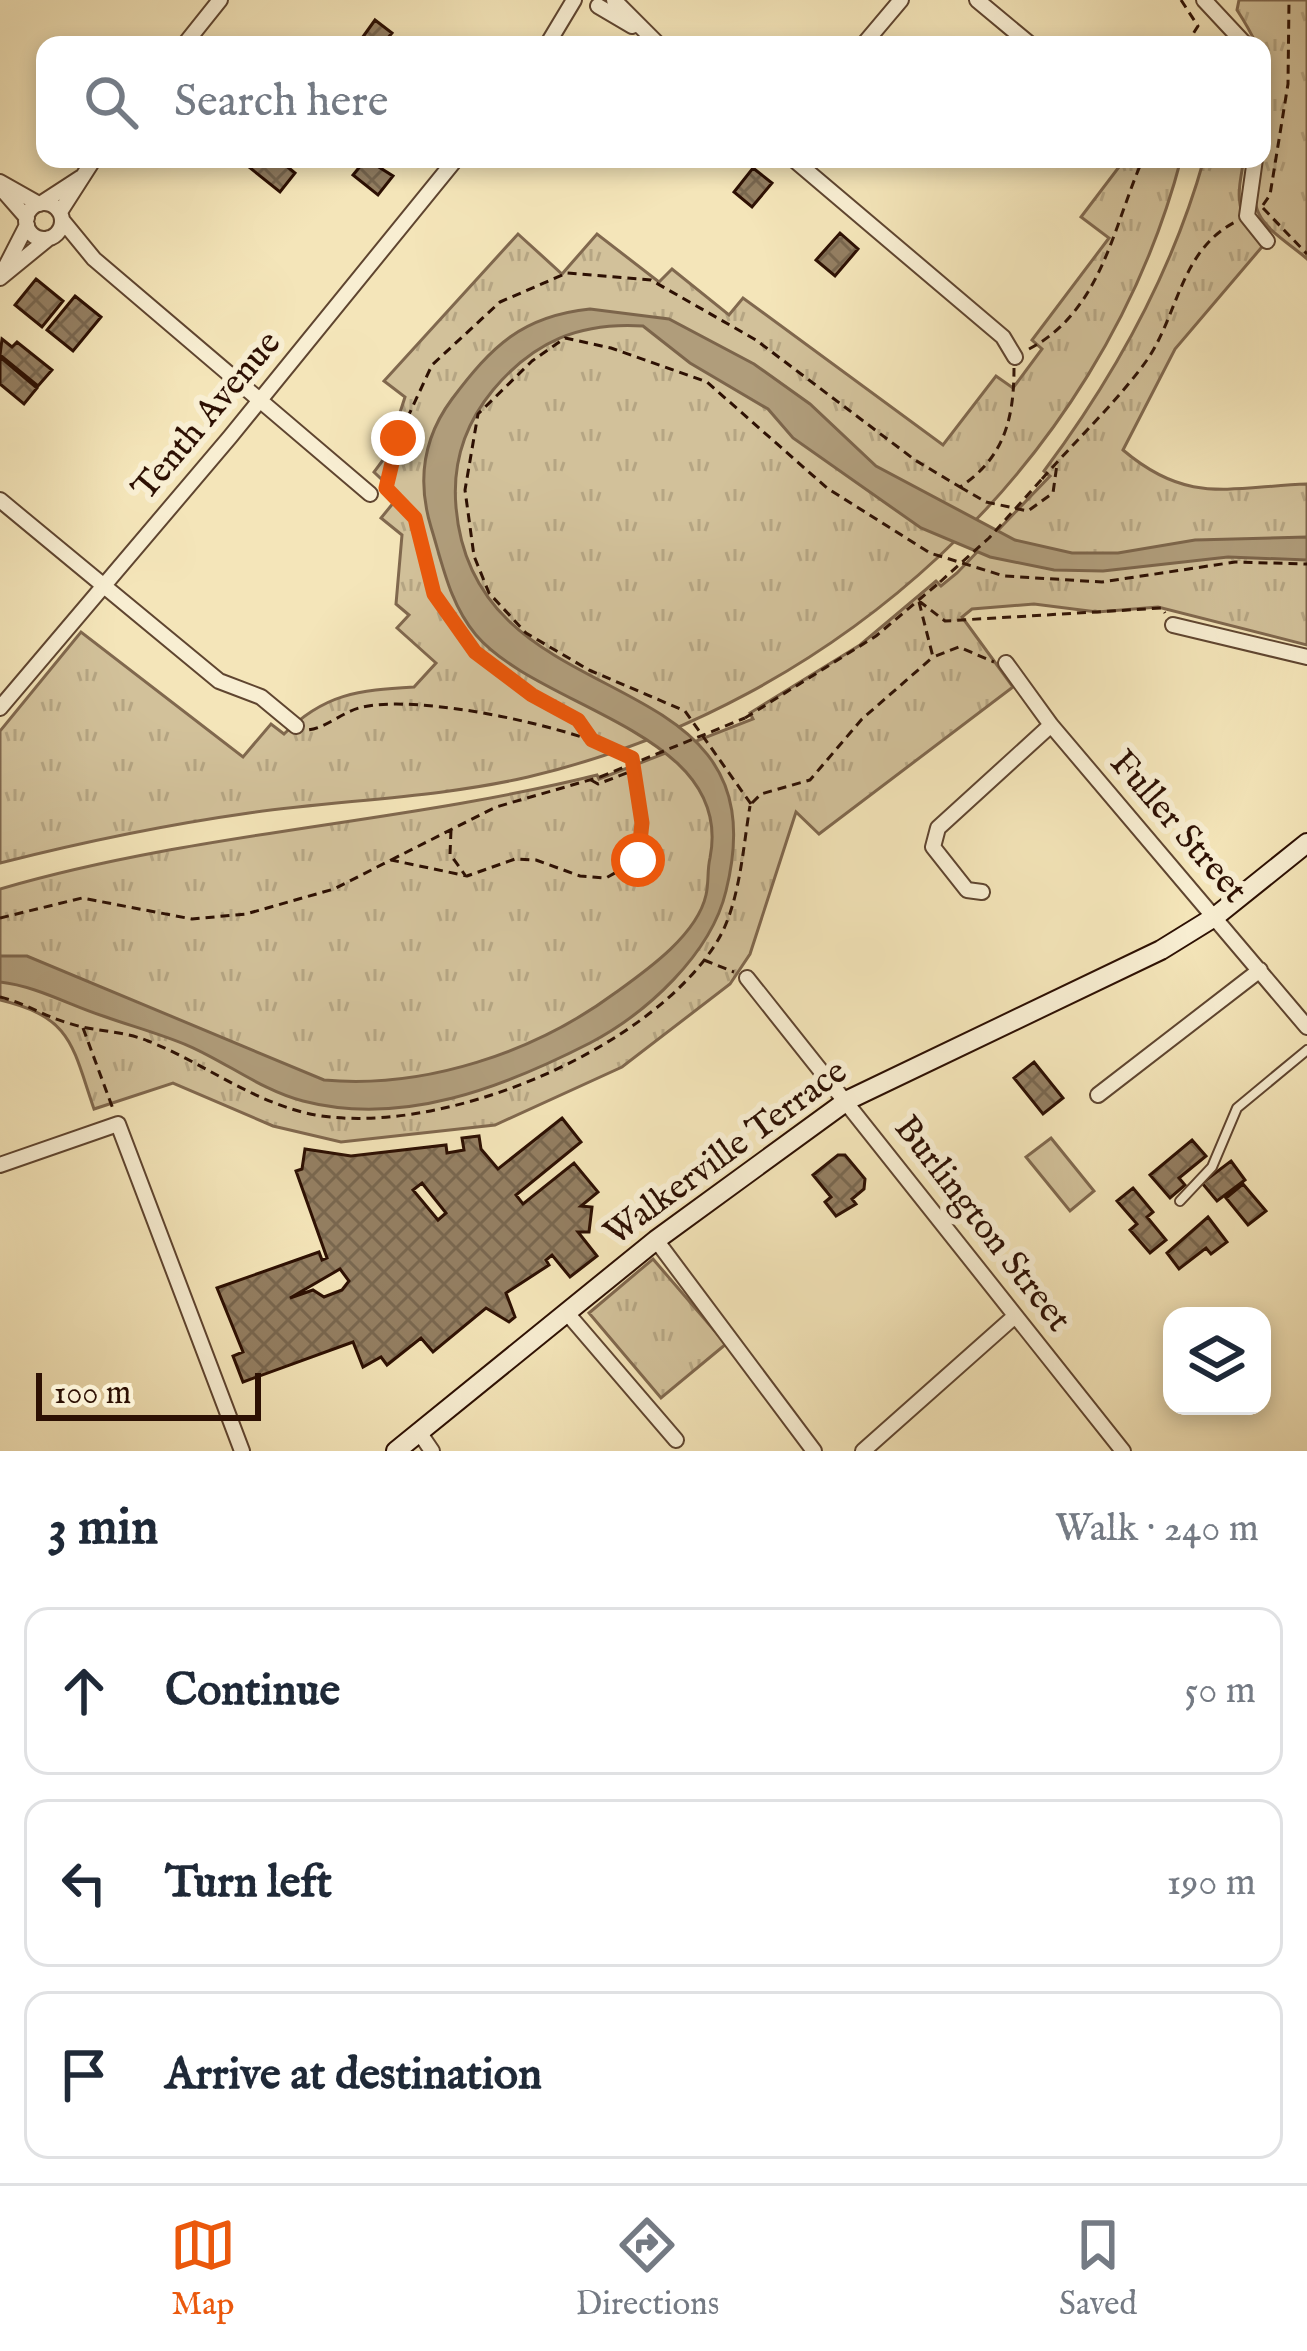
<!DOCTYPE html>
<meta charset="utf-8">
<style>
:root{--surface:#fff;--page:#f2f2f3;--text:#1f2937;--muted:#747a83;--line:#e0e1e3;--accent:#ea580c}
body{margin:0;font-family:"IM FELL English",serif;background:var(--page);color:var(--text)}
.controls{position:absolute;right:36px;bottom:36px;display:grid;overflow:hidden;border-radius:24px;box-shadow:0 6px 18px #0003}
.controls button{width:108px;height:108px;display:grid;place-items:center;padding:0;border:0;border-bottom:3px solid var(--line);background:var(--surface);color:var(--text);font:60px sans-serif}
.scale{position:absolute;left:36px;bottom:30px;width:225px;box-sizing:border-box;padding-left:12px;border:6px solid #2d1003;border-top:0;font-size:33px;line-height:42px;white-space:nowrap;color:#2d1003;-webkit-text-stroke:9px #f8eed2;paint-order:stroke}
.stop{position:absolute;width:36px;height:36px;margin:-27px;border:9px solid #ea580c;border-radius:50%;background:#fff}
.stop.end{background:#ea580c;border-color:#fff;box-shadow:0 3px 12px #0008}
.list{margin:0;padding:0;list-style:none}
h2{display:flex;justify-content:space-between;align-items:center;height:156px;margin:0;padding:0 48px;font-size:51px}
h2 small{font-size:39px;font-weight:400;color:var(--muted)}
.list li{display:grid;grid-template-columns:78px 1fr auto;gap:36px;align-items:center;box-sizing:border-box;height:168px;margin:0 24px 24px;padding:0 24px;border:3px solid var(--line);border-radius:24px}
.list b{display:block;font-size:45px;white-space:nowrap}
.list em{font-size:39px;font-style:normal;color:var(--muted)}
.icon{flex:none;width:66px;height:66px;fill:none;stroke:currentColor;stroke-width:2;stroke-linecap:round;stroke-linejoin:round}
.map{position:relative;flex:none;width:1307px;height:1451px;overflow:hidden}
.search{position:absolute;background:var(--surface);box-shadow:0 6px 18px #0003;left:36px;right:36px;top:36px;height:132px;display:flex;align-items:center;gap:30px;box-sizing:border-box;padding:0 42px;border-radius:24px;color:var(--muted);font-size:45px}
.sheet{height:732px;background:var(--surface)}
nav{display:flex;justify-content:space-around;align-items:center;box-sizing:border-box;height:168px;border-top:3px solid var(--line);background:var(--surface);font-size:33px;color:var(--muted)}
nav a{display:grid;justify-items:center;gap:6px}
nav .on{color:var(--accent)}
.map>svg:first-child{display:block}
.park{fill:url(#park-tufts);stroke:#80684e;stroke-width:3}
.pitch{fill:#d2c19a;stroke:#80684e;stroke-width:3}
.water{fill:#b09d7b;stroke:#7c654b;stroke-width:3}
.building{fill:url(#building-cross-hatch);stroke:#2d1003;stroke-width:3;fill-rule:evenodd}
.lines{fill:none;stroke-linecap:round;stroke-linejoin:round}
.lane-casing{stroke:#5f4530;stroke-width:12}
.street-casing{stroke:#5f4530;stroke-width:18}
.secondary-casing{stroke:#2d1003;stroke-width:22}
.path{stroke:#2d1003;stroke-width:3;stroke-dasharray:9 6;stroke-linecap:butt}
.lane{stroke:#f8eed2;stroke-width:8}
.street{stroke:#f8eed2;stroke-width:14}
.secondary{stroke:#f8eed2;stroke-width:18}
.path-bridge{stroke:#2d1003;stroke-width:3;stroke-dasharray:9 6;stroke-linecap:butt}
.route{stroke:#ea580c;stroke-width:15}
.labels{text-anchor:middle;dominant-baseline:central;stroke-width:12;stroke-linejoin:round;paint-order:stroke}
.street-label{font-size:36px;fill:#2d1003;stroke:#f8eed2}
</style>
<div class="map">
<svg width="1307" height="1451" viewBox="0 0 1307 1451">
<defs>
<pattern id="park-tufts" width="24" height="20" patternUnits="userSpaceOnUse" patternTransform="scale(3)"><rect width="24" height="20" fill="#d2c19a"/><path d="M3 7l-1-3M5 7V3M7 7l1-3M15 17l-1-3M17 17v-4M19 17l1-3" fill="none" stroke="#b5a583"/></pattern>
<pattern id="building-cross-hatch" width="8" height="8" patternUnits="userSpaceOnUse" patternTransform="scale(3)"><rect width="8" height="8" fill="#947f62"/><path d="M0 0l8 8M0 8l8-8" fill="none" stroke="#79674f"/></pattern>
</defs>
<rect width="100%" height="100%" fill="#f4e5b9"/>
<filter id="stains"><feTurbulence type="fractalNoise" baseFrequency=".00167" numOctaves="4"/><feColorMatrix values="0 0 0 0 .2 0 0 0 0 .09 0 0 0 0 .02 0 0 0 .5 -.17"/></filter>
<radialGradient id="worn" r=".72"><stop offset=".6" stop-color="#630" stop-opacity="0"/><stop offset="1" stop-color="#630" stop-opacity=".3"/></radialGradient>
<path class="park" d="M1239,0h68v259c-14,-13 -40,-28 -48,-45 -10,-20 1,-44 5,-64 12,-61 5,-91 -27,-140z
M1125,159h56c-81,308 -347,546 -653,618 -91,21 -187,23 -279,36 -85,12 -166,29 -249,50v-132l81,-99 162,125 28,-33 13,10c40,-40 74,-44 130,-47l22,-24 -39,-35 12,-13 -13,-11 6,-69 -21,-17 18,-22 -25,-24 12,-16 19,-59 -21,-16 134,-147 44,40 35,-40 62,48 13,-13 57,46 14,-17 200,147 53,-69 17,12 29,-39 -10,-9 77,-102 -28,-21z
M1204,159h40c-7,38 -11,57 23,82l-92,108 -52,101c65,55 105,37 184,34v161l-149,-38 -61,5 -63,-8 -62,5 -10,8 51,70 -194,147 -23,-22 -46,142 -20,30 -108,83 -127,58 -154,17 -68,-16 -100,-43 -79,26c-22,-64 -22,-92 -94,-109v-111c195,-57 400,-65 597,-114l2,4 154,-60 -3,-6 110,-68 76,-64 5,5 16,-13 93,-97 -6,-5c71,-95 128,-198 160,-312z
M653,1259l73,85 -65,54 -72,-85z"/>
<path class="pitch" d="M1051,1138l43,53 -24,20 -44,-54z"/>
<path class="water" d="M590,309l79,10 85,45 56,40 66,62 139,74 57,13h46l77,-13 112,-3v23l-79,-3 -125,14 -49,-1 -64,-13 -69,-29 -128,-90 -25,-29 -78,-46 -47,-37c-63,-4 -109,15 -150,64 -28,34 -41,72 -37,117 18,220 330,143 270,384 -15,63 -79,122 -136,152 -86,44 -187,84 -287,58 -42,-11 -75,-38 -114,-55 -28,-12 -58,-20 -86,-30 -34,-11 -67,-30 -103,-34v-26h27l297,124c100,9 210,-27 291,-87 32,-23 82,-58 91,-98 3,-12 1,-25 4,-37 25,-126 -170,-148 -234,-223 -26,-31 -33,-69 -45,-108 -14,-46 -8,-89 21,-128 40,-53 70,-83 138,-90z"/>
<path class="building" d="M375,20l17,13 -10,12h-25z
M239,159h39l17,14 -15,19z
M366,159l27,17 -15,19 -25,-20z
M753,168l19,15 -20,24 -18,-15z
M840,233l18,16 -23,27 -19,-16z
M36,279l27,22 -21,26 -27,-22z
M75,296l26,21 -28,34 -26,-21z
M2,339l10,8 5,-5 35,28 -14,16 -38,-31z
M0,357l37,31 -13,16 -24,-20z
M1034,1062l29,36 -20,16 -29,-36z
M562,1118l19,24 -65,53 7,9 51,-41 24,29 -17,14 11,1 -3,25h-11l19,24 -27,21 -18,-22 -6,5 3,5 -43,28 9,24 -6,5 -23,-14 -53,44 -12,-14 -34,27 -6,-8 -18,10 -10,-25 -110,40 -10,-26 10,-4 -26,-64 102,-36 3,8 5,-2 -31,-87 6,-2 3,-20 46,7 95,-11 1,8 17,-3 -2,-12 17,-2 2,13 17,20zM422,1183l24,30 -8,7 -25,-30zM340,1269l9,12 -7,9 -18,7 -11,-7 -23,8z
M1192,1140l14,16 -27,22 6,7 -15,13 -20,-23z
M838,1155h7l20,24 -1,10 -12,10 4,5 -20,12 -11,-14 6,-5 -18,-22z
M1231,1161l14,19 -28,21 -15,-18z
M1243,1184l23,27 -18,14 -22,-27z
M1133,1188l20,24 -6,5 19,23 -16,13 -20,-23 7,-6 -20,-23z
M1208,1217l19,25 -16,12 -5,-6 -27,21 -12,-16z"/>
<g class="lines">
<g class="lane-casing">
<path id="lane" d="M1180,1201l32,-34 25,-59 70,-58"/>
</g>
<g class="street-casing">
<path id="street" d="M614,0l45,45
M977,0l54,45
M1204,0l42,45
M598,6l34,20
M184,45l36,-45
M547,45l27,-45
M863,45l38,-45
M793,159l210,178 12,20
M1255,159l-8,57 20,25
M0,182l39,22
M0,187l27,31
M26 221a18 18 0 1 1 36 0a18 18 0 1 1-36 0Z
M40,204l40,-26
M60,212l34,-53
M62,220l32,39 276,235
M6,266l21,-41
M0,278l49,-40
M0,500l219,181 42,16 35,29
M1173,625l134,32
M1006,663l45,62 256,302
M0,708l230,-271 226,-278
M982,892l-15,-2 -34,-43 5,-19 113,-103
M747,978l376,473
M1098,1095l162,-125
M0,1165l118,-41 124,327
M656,1240l158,211
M567,1313l109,127
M419,1432l13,19
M863,1451l152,-135"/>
</g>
<g class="secondary-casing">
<path id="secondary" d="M396,1451l260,-211 192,-140 313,-150 55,-34 91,-73"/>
</g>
<path class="path" d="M1181,0l17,26 -12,19
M1263,205l7,-10 18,-111 1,-84
M1263,208l44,46
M1029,349c73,-38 84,-123 114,-190
M1042,479c34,-39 75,-77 105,-119 32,-47 33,-109 88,-138
M960,487l26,15 42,9 25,-18 4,-29
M383,489l15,-51 34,-73 68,-63 67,-29 84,7 105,60 159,120 45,27c44,-29 54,-68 54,-119
M388,489c34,37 31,55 45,101 6,20 23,39 37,55 32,39 91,52 119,91
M919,601l26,20 217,-13 3,5
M919,602l14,55 26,-10 35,15
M745,718l131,-82 64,-54
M591,780l7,4 34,-13
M752,803l9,-9 49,-14 52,-61 71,-62
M751,804l-66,-93 -96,-41 -63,-37 -37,-40 -15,-37 -9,-66 13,-76 54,-53 33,-23 46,10 96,34 120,106 103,65 74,23 98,6 133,-20 72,2
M451,830l-1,24 15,21
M391,860l105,-53 104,-30
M0,918l82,-20 110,21 54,-5 88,-25 57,-29 76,16 48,-17 21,1 44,16 26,2 32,-18 4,-37 -10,-65c-50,-30 -217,-66 -273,-50 -18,5 -33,20 -51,22
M704,960l30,12
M0,997c25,6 44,19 68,26 26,9 53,7 80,18 54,21 100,58 158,72 126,29 346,-62 412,-173 22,-37 25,-93 32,-134
M83,1028l30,81"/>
<use href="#lane" class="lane"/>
<use href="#street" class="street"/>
<use href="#secondary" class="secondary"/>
<path class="path-bridge" d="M940,582l49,-44 53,-59
M600,777l145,-59"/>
</g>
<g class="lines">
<path class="route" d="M398,438l-12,50 29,30 19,76 41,58 57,43 46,25 14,20 40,18 10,65 -4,37"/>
</g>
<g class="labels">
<g class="street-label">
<text transform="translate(207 416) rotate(-50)">Tenth Avenue</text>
<text transform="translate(1178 827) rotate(49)">Fuller Street</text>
<text transform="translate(726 1153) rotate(-36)">Walkerville Terrace</text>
<text transform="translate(982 1224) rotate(52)">Burlington Street</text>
</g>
</g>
<rect width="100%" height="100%" filter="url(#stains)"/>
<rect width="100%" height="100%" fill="url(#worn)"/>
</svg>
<div class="controls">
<button><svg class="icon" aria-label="layers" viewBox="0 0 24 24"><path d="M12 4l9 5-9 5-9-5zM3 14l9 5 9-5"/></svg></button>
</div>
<div class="scale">100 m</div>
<div class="stop" style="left:638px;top:860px"></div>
<div class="stop end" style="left:398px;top:438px"></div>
<div class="search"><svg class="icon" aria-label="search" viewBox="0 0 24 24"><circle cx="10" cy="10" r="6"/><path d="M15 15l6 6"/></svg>Search here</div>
</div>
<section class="sheet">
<h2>3 min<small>Walk · 240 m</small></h2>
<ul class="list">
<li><svg class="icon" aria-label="ahead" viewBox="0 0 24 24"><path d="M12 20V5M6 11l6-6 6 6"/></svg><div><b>Continue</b></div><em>50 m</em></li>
<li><svg class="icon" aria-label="left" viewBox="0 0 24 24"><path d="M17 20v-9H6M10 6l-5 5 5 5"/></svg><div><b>Turn left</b></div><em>190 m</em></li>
<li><svg class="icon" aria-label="arrive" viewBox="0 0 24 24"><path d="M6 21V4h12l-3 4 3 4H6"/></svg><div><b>Arrive at destination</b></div></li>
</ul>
</section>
<nav>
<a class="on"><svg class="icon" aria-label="map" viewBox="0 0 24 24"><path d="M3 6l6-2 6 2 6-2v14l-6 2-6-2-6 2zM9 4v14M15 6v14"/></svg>Map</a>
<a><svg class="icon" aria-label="directions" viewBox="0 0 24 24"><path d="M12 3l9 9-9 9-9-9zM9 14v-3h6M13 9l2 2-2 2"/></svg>Directions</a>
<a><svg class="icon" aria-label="saved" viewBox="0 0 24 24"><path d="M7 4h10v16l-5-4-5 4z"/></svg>Saved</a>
</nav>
